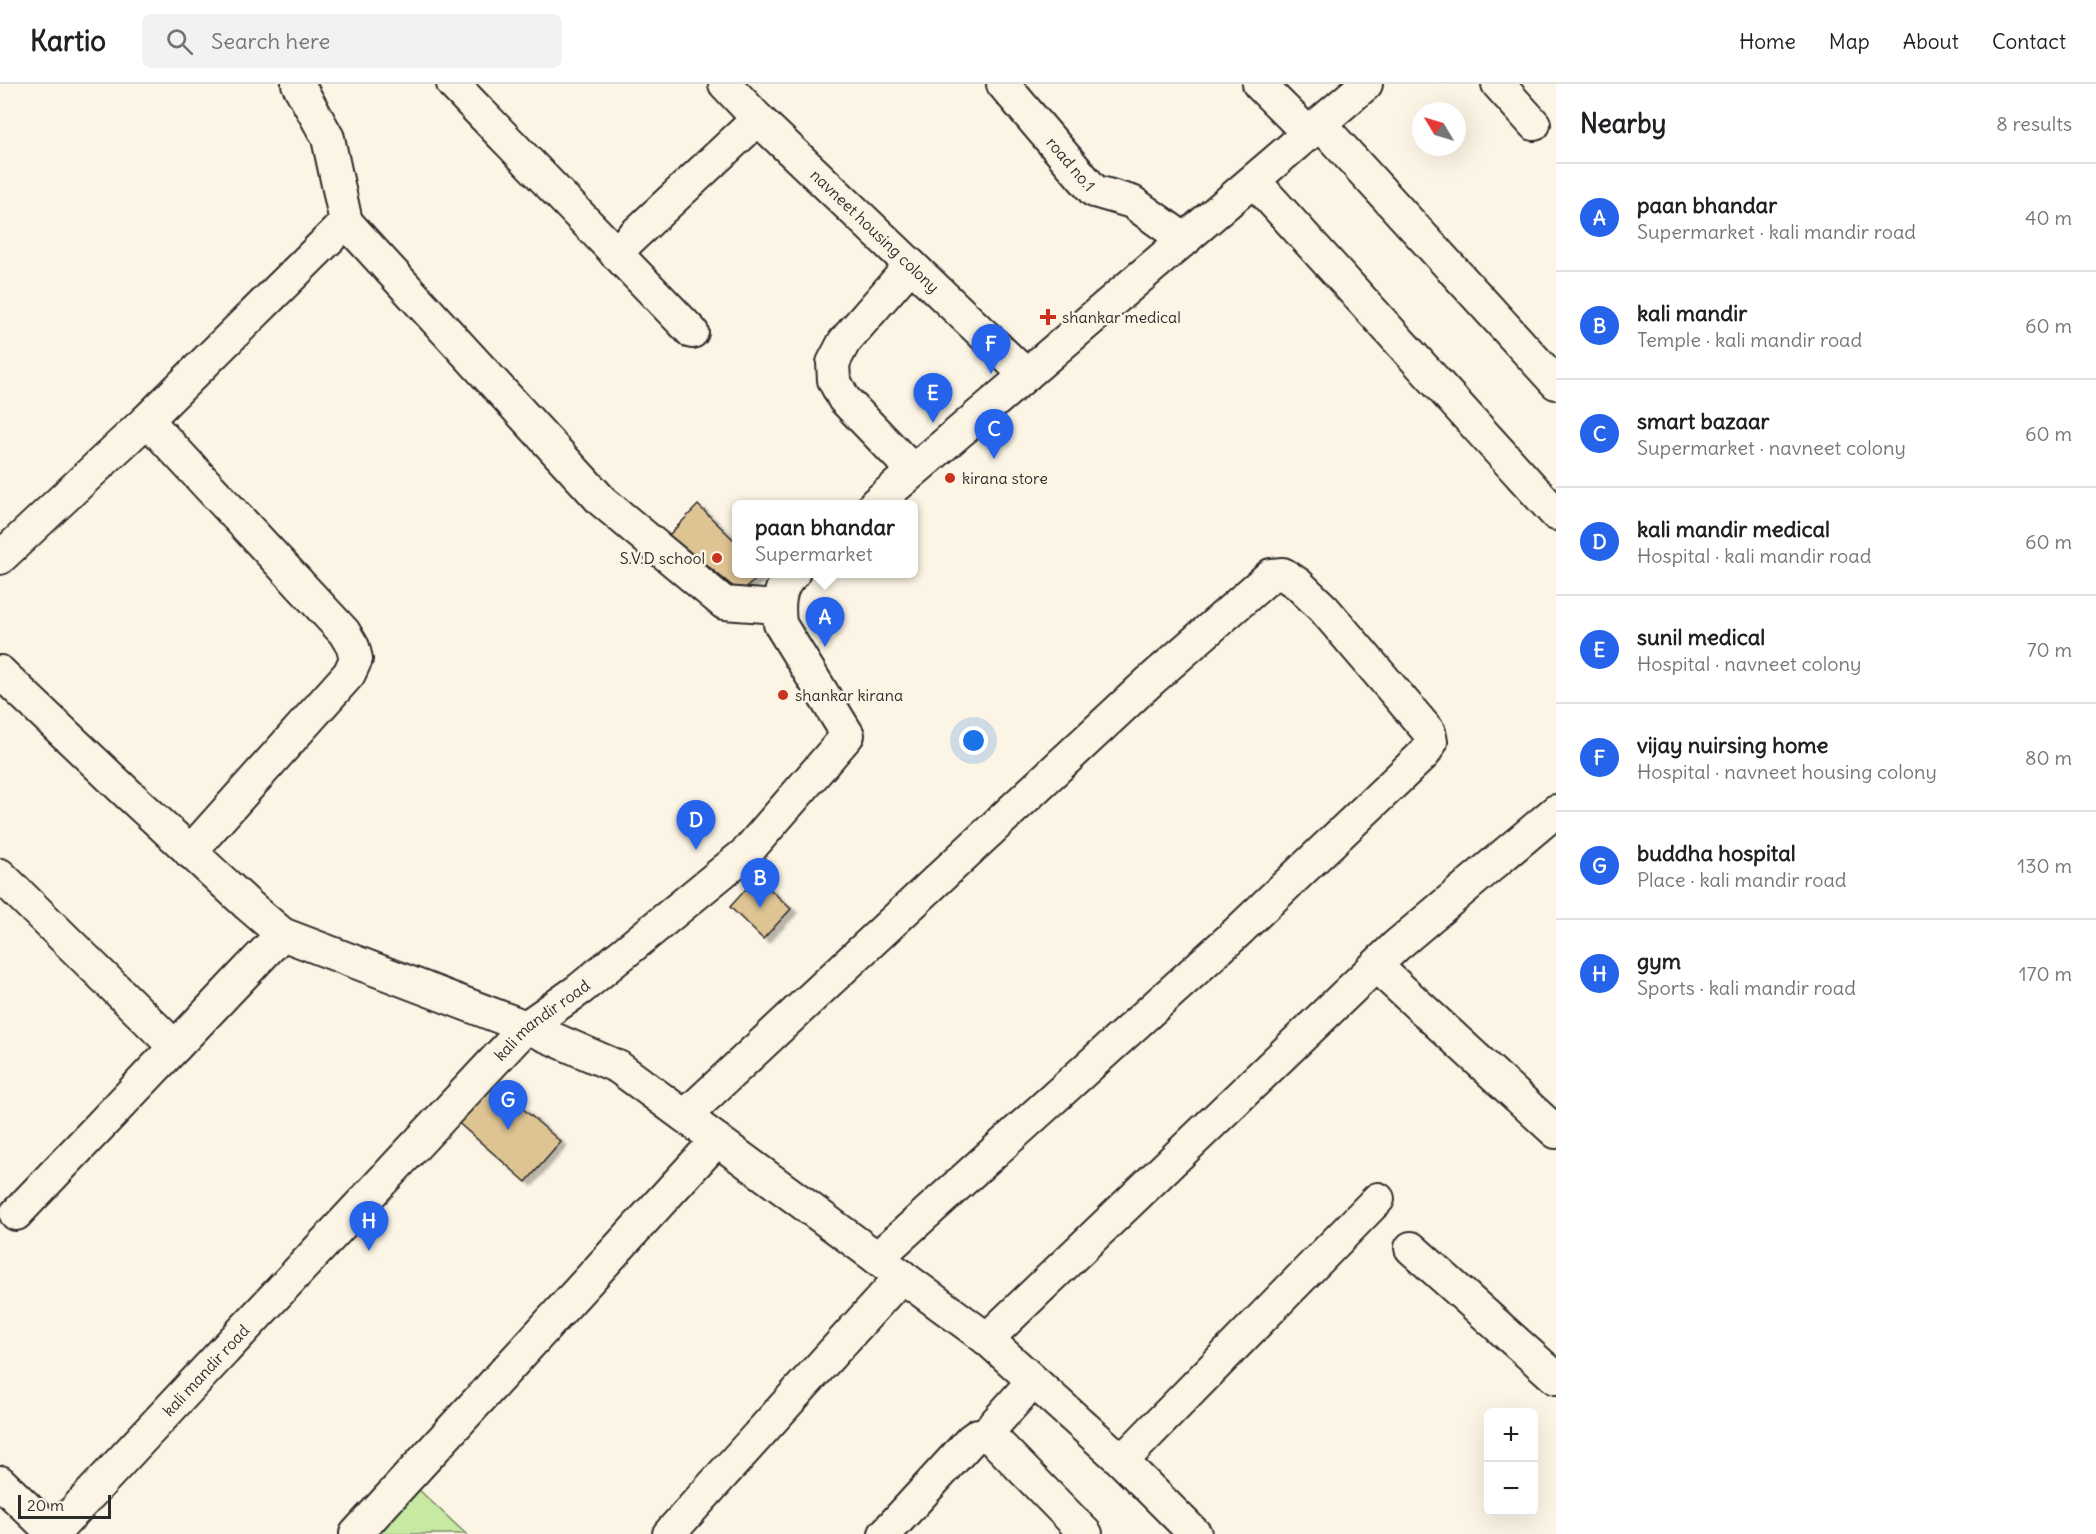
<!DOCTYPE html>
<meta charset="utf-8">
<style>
:root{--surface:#fff;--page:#f2f2f2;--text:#202124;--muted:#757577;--line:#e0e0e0;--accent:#2563eb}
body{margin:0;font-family:Delius,sans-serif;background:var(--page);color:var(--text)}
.controls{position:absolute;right:18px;bottom:18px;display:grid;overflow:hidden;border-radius:9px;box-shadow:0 6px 24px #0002}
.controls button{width:54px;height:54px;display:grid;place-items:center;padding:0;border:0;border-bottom:2px solid var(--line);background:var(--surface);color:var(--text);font:30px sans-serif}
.compass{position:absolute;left:1412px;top:18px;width:54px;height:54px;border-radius:50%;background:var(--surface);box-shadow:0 6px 24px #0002;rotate:308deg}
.scale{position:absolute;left:18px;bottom:15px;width:93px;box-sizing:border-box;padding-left:6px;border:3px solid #2b2b2b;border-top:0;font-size:16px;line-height:21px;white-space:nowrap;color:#2b2b2b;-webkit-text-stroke:4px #fcf5e5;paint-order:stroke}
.you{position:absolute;left:974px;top:657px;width:21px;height:21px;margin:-15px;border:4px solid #fff;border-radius:50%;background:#1a73e8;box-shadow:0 0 0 9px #1a73e833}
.badge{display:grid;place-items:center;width:39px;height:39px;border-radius:50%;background:var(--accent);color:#fff;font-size:20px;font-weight:700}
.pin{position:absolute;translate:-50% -50px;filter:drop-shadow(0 2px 3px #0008)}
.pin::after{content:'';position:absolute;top:32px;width:21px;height:18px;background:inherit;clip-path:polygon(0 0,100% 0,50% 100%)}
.popup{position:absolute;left:732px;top:416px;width:186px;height:78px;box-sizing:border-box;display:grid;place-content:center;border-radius:9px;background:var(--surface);filter:drop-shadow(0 2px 4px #0005);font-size:20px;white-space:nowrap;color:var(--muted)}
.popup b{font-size:22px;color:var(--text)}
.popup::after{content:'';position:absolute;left:50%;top:100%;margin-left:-12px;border:12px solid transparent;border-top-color:var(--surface)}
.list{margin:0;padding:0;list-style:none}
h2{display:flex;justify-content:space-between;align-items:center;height:78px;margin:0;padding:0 24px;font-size:26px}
h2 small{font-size:20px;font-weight:400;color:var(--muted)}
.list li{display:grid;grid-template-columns:39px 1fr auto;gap:18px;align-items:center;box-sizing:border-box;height:108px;padding:0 24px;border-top:2px solid var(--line)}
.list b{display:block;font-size:22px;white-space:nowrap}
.list p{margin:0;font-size:20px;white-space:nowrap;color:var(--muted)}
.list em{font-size:20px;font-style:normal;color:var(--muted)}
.icon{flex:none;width:33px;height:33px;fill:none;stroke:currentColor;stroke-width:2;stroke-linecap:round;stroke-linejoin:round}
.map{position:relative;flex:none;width:1556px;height:1450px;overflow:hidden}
header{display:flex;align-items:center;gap:36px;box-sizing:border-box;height:84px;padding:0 30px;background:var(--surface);border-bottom:2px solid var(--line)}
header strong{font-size:28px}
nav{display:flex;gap:33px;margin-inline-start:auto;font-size:21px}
.search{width:420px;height:54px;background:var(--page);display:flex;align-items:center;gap:15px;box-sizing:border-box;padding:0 21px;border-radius:9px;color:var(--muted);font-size:22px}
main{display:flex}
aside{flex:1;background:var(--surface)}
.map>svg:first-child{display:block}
.green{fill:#c7e9a2;stroke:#798a66;stroke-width:1.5}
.building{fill:#dec393;stroke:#2b2b2b;stroke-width:1.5;filter:url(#shadow)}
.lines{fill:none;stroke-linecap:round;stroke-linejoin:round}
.minor-casing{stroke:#2b2b2b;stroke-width:36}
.minor{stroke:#fcf5e5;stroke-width:32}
.poi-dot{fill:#c8321e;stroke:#fcf5e5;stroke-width:2}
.labels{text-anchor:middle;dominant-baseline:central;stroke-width:5;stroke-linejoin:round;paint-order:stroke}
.street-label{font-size:16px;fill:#2b2b2b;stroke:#fcf5e5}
.poi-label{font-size:16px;fill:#2b2b2b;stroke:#fcf5e5;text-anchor:start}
</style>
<header>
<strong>Kartio</strong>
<div class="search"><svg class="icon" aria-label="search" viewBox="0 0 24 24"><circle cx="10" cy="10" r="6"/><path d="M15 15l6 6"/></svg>Search here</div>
<nav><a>Home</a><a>Map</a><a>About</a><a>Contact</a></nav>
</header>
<main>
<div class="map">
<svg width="1556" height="1450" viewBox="0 0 1556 1450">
<defs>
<filter id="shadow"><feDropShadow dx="6" dy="4" stdDeviation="1.5" flood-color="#0004"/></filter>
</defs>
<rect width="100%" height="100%" fill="#fcf5e5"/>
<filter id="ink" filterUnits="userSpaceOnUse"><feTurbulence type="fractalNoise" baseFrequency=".0167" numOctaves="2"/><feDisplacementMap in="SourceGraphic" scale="12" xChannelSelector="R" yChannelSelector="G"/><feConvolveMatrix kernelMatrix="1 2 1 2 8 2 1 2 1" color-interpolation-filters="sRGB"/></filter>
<g filter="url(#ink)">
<path class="green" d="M417,1404l49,46h-92z"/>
<path class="building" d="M698,421l38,37v32h27l-23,18 -71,-57z
M757,793l34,32 -28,30 -33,-32z
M489,995l72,63 -35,40 -72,-63z"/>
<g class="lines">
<g class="minor-casing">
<g id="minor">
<path d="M298,0l30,54 18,84"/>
<path d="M453,0l239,248"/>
<path id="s1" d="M725,0l33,35 268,256"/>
<path id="s2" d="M1003,0l91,107 38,11 53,38"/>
<path d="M1259,0l50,50"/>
<path d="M1498,0l36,40"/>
<path d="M1320,40l236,259"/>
<path d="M1254,97l302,333"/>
<path d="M615,169l143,-134"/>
<path d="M911,181l-67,77 -11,21 1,17 10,19 69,72"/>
<path d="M147,336l197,212 9,15 3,12 -7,15 -159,178"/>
<path d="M875,420l491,-420"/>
<path d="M0,474l147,-138 199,-198 256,279 122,102 54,4"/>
<path d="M0,588l125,119 122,113 35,30 244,93 92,40 369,272 135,122 73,73"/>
<path d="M0,791l175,172 107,-113"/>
<path d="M1376,882l180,166"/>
<path d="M685,1032l464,-434 122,-107 12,-1 15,10 26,25 105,123 2,10 -7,12 -192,183 -355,321"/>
<path d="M16,1130l159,-167"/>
<path d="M1411,1164l145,130"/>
<path d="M987,1255l409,-393 160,-135"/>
<path d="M985,1351l48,-54"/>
<path d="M1122,1377l256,-262"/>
<path d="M0,1398l54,52"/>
<path id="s3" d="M53,1450l473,-507 54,-38 166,-136 102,-118 -68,-111c-2,-19 -2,-37 13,-50"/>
<path d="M356,1450l361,-394"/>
<path d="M669,1450l233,-258"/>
<path d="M885,1450l86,-94 7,-5h7l11,7 90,92"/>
</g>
</g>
<use href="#minor" class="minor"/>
</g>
</g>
<g class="poi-dot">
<path d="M1045 224h6v6h6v6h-6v6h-6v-6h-6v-6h6z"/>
<circle cx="950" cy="394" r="6"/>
<circle cx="717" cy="474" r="6"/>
<circle cx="783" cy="611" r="6"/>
</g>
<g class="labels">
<g class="street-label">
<text stroke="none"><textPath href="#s2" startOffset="105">road no.1</textPath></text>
<text stroke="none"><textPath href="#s1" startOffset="210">navneet housing colony</textPath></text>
<text stroke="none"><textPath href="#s3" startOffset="710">kali mandir road</textPath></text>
<text stroke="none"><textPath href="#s3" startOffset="224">kali mandir road</textPath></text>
</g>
<g class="poi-label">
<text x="1062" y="233">shankar medical</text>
<text x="962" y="394">kirana store</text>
<text x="705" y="474" text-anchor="end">S.V.D school</text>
<text x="795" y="611">shankar kirana</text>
</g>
</g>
</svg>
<div class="controls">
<button>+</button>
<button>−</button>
</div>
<svg class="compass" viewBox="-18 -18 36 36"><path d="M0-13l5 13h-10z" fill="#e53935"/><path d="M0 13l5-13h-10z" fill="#757577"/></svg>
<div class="scale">20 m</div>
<div class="you"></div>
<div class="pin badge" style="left:825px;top:563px">A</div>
<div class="popup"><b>paan bhandar</b>Supermarket</div>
<div class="pin badge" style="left:760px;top:824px">B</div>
<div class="pin badge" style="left:994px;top:375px">C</div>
<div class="pin badge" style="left:696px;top:766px">D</div>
<div class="pin badge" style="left:933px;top:339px">E</div>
<div class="pin badge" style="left:991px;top:290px">F</div>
<div class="pin badge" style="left:508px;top:1046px">G</div>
<div class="pin badge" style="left:369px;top:1167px">H</div>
</div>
<aside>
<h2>Nearby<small>8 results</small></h2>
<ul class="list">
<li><span class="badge">A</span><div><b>paan bhandar</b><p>Supermarket · kali mandir road</p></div><em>40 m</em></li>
<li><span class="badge">B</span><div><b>kali mandir</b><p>Temple · kali mandir road</p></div><em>60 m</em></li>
<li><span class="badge">C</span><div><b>smart bazaar</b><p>Supermarket · navneet colony</p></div><em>60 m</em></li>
<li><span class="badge">D</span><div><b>kali mandir medical</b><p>Hospital · kali mandir road</p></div><em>60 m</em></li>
<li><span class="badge">E</span><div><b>sunil medical</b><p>Hospital · navneet colony</p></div><em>70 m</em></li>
<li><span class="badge">F</span><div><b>vijay nuirsing home</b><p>Hospital · navneet housing colony</p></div><em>80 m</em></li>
<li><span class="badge">G</span><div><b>buddha hospital</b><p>Place · kali mandir road</p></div><em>130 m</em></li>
<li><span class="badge">H</span><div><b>gym</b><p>Sports · kali mandir road</p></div><em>170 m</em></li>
</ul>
</aside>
</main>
